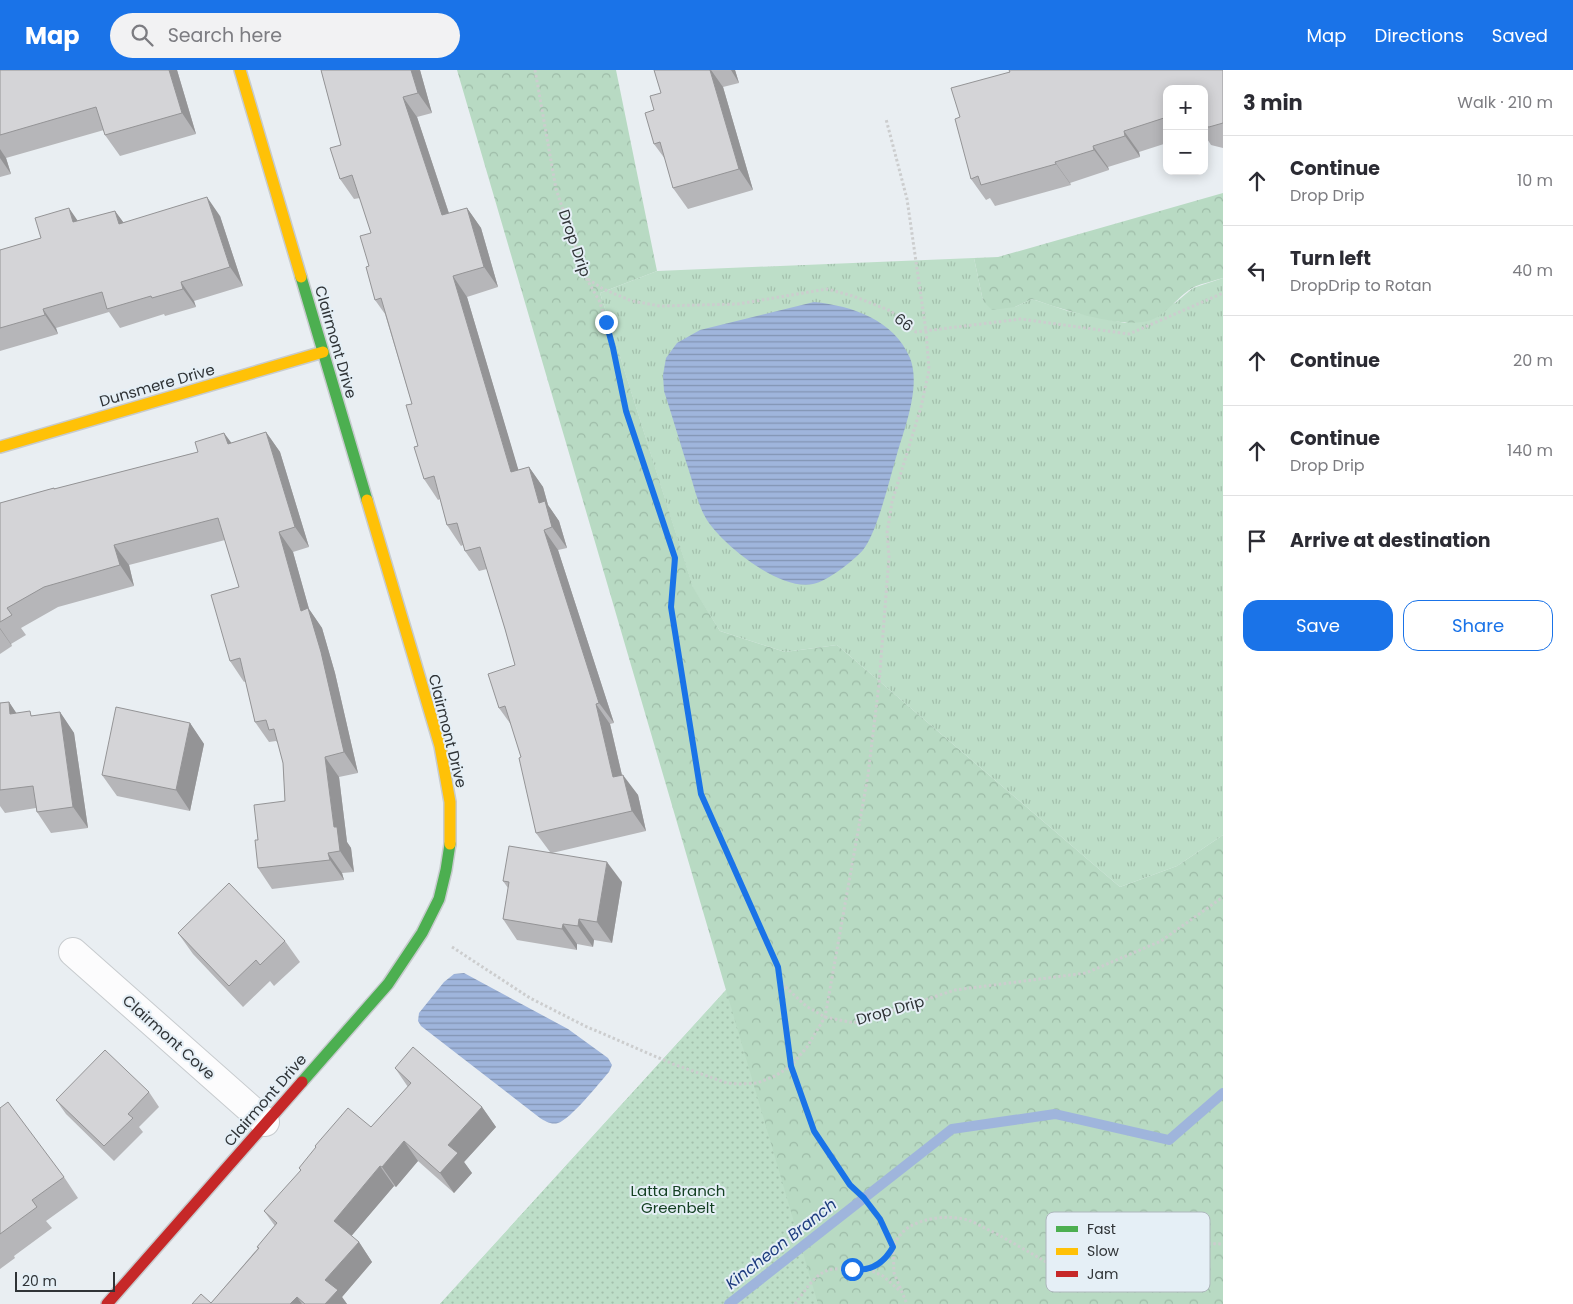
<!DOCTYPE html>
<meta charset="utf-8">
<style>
:root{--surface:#fff;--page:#f2f2f3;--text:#2b2b33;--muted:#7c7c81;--line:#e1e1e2;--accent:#1a73e8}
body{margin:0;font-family:Poppins,sans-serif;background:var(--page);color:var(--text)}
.controls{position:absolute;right:15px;top:15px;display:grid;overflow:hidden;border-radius:10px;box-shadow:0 2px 12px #0003}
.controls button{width:45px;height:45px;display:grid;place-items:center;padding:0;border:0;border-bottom:1px solid var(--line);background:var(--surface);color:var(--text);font:25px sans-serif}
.scale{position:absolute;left:15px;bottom:12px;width:100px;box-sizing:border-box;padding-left:5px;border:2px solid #2f3336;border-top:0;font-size:14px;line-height:18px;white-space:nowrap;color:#2f3336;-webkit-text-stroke:4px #e5eff6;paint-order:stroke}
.stop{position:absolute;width:15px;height:15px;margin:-11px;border:4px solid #1a73e8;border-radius:50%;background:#fff}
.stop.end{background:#1a73e8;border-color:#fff;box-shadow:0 1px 5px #0008}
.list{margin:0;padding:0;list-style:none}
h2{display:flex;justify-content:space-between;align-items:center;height:65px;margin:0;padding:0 20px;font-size:21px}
h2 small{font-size:16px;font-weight:400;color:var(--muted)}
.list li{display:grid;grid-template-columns:32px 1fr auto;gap:15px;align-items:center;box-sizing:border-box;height:90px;padding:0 20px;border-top:1px solid var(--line)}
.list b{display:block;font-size:19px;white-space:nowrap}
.list p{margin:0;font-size:16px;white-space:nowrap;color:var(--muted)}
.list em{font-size:16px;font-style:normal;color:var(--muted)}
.actions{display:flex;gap:10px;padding:15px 20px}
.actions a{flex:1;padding:11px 0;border:1px solid var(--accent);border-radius:15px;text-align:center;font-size:18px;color:var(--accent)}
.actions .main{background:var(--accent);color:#fff}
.icon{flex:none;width:28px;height:28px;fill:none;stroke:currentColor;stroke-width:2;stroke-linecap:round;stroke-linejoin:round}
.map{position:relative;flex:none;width:1223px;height:1234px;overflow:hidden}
header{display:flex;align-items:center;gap:30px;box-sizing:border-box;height:70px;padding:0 25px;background:var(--accent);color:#fff}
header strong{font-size:24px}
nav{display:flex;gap:28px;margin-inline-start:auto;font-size:18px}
.search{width:350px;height:45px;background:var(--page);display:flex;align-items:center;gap:12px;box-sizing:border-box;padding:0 18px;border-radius:28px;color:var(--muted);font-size:19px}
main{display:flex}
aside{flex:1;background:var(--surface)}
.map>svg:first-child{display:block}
.grass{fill:url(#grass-tufts)}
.forest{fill:url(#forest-crowns)}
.park{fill:url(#park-dots)}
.water{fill:url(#water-rules)}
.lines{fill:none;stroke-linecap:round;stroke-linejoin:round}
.stream{stroke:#9fb5dc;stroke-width:10}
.street-casing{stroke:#c7cbce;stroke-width:30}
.fast-casing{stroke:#c7cbce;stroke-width:14}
.slow-casing{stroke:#c7cbce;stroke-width:14}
.jam-casing{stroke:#c7cbce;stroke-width:14}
.path{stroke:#cccdce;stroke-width:3;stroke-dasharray:2.5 2.5;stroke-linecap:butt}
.street{stroke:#fcfcfd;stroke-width:28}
.fast{stroke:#4caf50;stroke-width:11}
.slow{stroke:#ffc107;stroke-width:11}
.jam{stroke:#c62828;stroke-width:11}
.wall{fill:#b6b6b9}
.shaded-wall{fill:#949496}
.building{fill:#d4d4d7;stroke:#949496}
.route{stroke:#1a73e8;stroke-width:6}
.labels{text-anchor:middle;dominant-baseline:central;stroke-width:4;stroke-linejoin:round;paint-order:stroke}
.street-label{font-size:15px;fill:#2f3336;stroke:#e5eff6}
.park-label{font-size:15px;fill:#154123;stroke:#e5eff6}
.water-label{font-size:16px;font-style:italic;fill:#1e3d7f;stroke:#e5eff6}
.key{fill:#e5eff6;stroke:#aeb7bc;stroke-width:1}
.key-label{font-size:14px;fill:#2f3336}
</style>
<header>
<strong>Map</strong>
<div class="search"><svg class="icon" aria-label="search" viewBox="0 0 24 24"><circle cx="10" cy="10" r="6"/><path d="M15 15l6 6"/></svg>Search here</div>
<nav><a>Map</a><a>Directions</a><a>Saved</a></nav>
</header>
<main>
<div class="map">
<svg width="1223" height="1234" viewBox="0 0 1223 1234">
<defs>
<pattern id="grass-tufts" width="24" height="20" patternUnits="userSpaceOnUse" patternTransform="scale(1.25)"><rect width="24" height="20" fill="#bddec8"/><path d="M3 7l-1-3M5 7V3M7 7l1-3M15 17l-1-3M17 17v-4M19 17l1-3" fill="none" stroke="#a3bfac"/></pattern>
<pattern id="forest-crowns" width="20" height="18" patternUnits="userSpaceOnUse" patternTransform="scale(1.25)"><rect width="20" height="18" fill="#b8dac3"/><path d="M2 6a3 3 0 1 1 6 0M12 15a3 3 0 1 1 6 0" fill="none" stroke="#9ebca8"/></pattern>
<pattern id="park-dots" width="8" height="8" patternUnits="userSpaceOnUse" patternTransform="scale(1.25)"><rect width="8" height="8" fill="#bddec8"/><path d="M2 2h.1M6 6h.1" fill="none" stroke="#a3bfac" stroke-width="1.8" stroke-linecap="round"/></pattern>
<pattern id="water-rules" width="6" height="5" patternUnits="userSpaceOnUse" patternTransform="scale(1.25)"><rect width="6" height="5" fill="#9fb5dc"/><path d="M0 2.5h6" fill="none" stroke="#8294b3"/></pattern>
</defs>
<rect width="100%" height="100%" fill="#e9eef2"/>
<path class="grass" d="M974,188l9,43 32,6 17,-8 36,12 57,12 50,-20 18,-15 30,-10v557l-46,31 -57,21 -283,-242 -52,7 -65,-21 -27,-43 -93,-295 57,-22z"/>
<path class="forest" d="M457,0h159l41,201 -57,22 93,294 27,44 65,21 52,-7 283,242 57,-21 46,-31v469h-783l286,-314z
M1223,123v85c-9,3 -20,5 -29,9 -14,7 -27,27 -43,33 -27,10 -90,-11 -119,-21l-17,8 -23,3 -9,-9 -9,-43 24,-1z"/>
<path class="park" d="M726,920l92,314h-378z"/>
<path class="water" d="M814,232c39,4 80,18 96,56 11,28 -5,69 -13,96 -7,24 -20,79 -34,96 -10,11 -35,31 -50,34 -32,7 -86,-36 -104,-61 -10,-14 -14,-33 -19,-49 -9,-28 -17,-55 -26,-83l-1,-16 3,-17 11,-15 23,-13z
M464,903l104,56 40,29 4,7 -3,7c-10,11 -38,47 -51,51 -7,2 -13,-2 -18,-5l-119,-92 -3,-5 1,-8 25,-31 10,-8z"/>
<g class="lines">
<path class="stream" d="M729,1234l223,-175 103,-15 114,26 54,-47"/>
<g class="street-casing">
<path id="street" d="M73,882l192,170"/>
</g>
<g class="fast-casing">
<path id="fast" d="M301,207l66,223
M302,1012l86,-98 34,-51 17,-34 7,-29 4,-26"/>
</g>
<g class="slow-casing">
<path id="slow" d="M240,0l61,207
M0,377l323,-95
M367,430l73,246 10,56v42"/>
</g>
<g class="jam-casing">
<path id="jam" d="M107,1234l195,-222"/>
</g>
<path class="path" d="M535,0l21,119 30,89 14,24 13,46 13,63 49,147 -4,49 30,187 77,173 2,15 26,24 19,11 29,6 101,-33 131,-17 75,-32 62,-44
M588,209l15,10 29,12 28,5 78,-2 89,-15 26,7 38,15 25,21 105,-13 108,15 94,-41
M452,877l78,51 55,28 88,38 54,19 12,1 18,-1 18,-7 16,-10 16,-19 18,-30 43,-242 11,-91 10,-127 -2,-24 5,-31 29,-95 8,-37 -3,-39 -19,-132 -21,-80
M780,912l11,84 23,65 36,54 14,13 16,21 13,28 1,26 13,31
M868,1199l15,7 17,15
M795,1234c9,-11 17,-27 31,-33 6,-3 16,-2 23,-2 8,0 14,2 22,-1 21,-9 21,-30 38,-41 17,-10 40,-12 59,-7 6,2 12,6 17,8 24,12 47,26 70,39l84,-26 84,3"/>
<use href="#street" class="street"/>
<use href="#fast" class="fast"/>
<use href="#slow" class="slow"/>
<use href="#jam" class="jam"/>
</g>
<path class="wall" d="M0,0h177l19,64 -76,22 -15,-21 -1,-5 -98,28 5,16 -11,3z
M321,0h99l12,43 -15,4 32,96 18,-5 14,20 17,59 -31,10 51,173 11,-3 14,20 5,18 11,16 8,27 -9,2 56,173 -4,1 12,51 16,20 8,36 -94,22 70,29 -10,61 -18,-3 -1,7 -16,-3v6l-60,-10 -14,-21 5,-31 -5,-7 47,-29 -14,-19 -15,-76 -9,-31 -13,-18 16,-43 -10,-36 -18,-60 -8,2 -14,-20 -2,-6 -2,1 -14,-21 -7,-26 -2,1 -14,-21 -12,-75 -27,-90 -10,-14 -6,-34 2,-33 -11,-35 -6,1 -14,-20 1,-34z
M654,0h81l4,13 -16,4 30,103 -65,19 -15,-21 -8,-29 -11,-15v-34l7,-17z
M1223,0v78l-12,-3 -7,-11v-45h-37v54l-28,9 1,5 -32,10 1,3 -39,13 1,2 -76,21 -5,-8 -4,2 -15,-21 -11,-62 50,-45z
M115,141l8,11 97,-6 23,70 -49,15 2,6 -31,9 -1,-2 -44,14 -11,-16 -53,16 2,6 -58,17v-101l41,-12 37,-17z
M266,362l14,20 29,95 -16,5 16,57 13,19 13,45 23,100 -19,4 8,65 4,6 3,24 -12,1 2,7 -72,9 -14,-21v-28l27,-39 -2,-38 -5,-20 -2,-2 -7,1 -14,-20 -9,-41 -2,1 -14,-21 9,-74 -14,-47 -96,25 5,21 -76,21 -37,21 5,7 -15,9 1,2 -12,8v-151l54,-15 1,1 143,-37 26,-19 7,10z
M9,632l7,11 18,3 26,-4 14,21 14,95 -37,5 -14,-21 -1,-4 -31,5 -5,-7v-103z
M190,653l14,21 -14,67 -73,-15 -15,-21z
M178,863l107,8 15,21 -26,24 -4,-5 -27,26 -50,-53z
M395,998l87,39 14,20 -32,35 8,11 -18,20 -36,-32 -22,26 -2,-1 -43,50 8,6 13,20 -30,35 5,7h-155l19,-1 47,-55 -1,-1 18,-21 -11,-15 37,-40 -2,-3 72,-41 37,-40z
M149,1022l10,15 -20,20 4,5 -29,29 -48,-47 -10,-14z
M0,1038l64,69 14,21 -32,23 6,7 -38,28 1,2 -15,11z"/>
<path class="shaded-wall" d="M169,0h8l19,64 -14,-21z
M411,0h9l12,43 -14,-20z
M710,0h1l12,17 30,103 -14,-21z
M731,0h4l4,13z
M403,27l14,20 39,118 -14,-20z
M1124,61l15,21 1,5 -15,-21z
M1093,76l15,21 1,3 -15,-20z
M0,79l6,9 5,16 -11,-16z
M1055,92l15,21 1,2 -15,-21z
M207,127l13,19 23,70 -13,-19z
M69,138l13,19 -9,-5z
M467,138l14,20 17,59 -14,-20z
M115,141l14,19 -10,-6z
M453,206l14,21 58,195 -14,-20z
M181,212l13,19 2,6 -13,-18z
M43,239l13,19 2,6 -13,-19z
M266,362l14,20 29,95 -14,-20z
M224,363l15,20 -11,-9z
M529,397l14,20 5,18 11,16 8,27 -15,-21 -13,-24z
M544,460l14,20 56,173 -15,-20z
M279,462l14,20 16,57 13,19 13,45 23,100 -14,-21 -43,-141z
M114,475l15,20 5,21 -14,-21z
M0,558l11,16 1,2 -12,-17z
M9,632l14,21 -13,-9z
M596,634l14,20 17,73 -14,-20z
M60,642l14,21 14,95 -15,-21z
M190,653l14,21 -14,67 -14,-21z
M325,687l14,20 8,65 4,6 3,24 -14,-21 -6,-24z
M623,705l15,20 8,36 -14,-20z
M328,783l14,20 2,7 -14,-20z
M607,792l15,20 -10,61 -15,-21z
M579,849l15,21 -1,7 -15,-21z
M563,854l14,20v6l-15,-21z
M482,1037l14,20 -32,35 8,11 -18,20 -14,-20 8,-28z
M404,1071l14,20 -22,26 -14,-20z
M380,1096l14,20 -46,54 -14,-19z
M359,1172l13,20 -30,35 5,7h-22v-24z
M297,1227l5,7h-12z"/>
<path class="building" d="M0,0h169l13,43 -77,22 -9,-28 -96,28z
M321,0h90l7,23 -15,4 39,118 25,-7 17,59 -31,9 58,196 18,-5 10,36 6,-2 7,26 -8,3 55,173 -3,1 17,73 10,-2 9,36 -96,22 -17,-75 2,-1 -16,-51 -6,2 -11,-34 27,-9 -10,-36 -25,-82 -15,4 -8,-28 -10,2 -13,-49 -10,3 -10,-32 4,-1 -12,-41 6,-1 -31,-106 -6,2 -9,-33 3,-1 -9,-30 11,-3 -19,-58 -12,4 -10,-31 11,-3z
M654,0h56l29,99 -66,19 -13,-46 -6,2 -9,-31 9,-3 -4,-14 11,-3z
M1009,0h214v53l-14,4 -5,-1v-37h-37v28l-43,14 1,5 -32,10 1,4 -39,12 1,2 -75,21 -3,-9 -7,3 -16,-60 5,-2 -9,-29 59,-16z
M207,127l23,70 -49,15 2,7 -31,9 -1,-2 -44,13 -5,-17 -59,17 2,6 -45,13v-78l41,-12 -6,-20 34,-10 4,14 42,-11 4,13z
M266,362l29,95 -16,5 22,79 7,-3 13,44 23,100 -19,5 9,70h3l3,24 -12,2 2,7 -72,8 -3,-28h3l-4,-35 31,-4 -2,-38 -9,-34 -5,1 -3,-10 -11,2 -15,-64 -10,3 -19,-66 28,-8 -21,-69 -104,27 6,20 -76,22 -37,21 5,7 -12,7v-119l54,-15v1l144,-37 -3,-10 29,-9 4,11z
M9,632l1,12 20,-3 1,5 29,-4 13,95 -36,5 -4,-26 -33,4v-87z
M116,637l74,16 -14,67 -74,-15z
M509,776l98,16 -10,60 -18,-3 -1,7 -15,-2 -1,5 -59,-10 6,-37 -6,-1z
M229,813l56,58 -25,24 -4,-5 -27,26 -51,-53z
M413,977l69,60 -34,38 10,8 -18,20 -36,-32 -22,26 -2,-1 -46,55 25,21 -34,38 13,10 -13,14h-20l-8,-7 -7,7h-98l9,-10 10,9 48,-55 -2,-1 20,-24 -13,-12 37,-41 -2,-2 17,-21 -1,-1 33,-38 23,19 40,-44 -16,-15z
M105,980l44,42 -21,22 5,4 -29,28 -48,-46z
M8,1032l56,75 -32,23 5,7 -37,27v-126z"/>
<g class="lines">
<path class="route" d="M606,252l7,26 13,63 49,147 -4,49 30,187 77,173 13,99 23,65 36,54 14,13 16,21 13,28c-9,16 -22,25 -41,22"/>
</g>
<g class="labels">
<g class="street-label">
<text transform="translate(575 173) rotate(71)">Drop Drip</text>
<text transform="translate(904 252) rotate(38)">66</text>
<text transform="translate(336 272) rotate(74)">Clairmont Drive</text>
<text transform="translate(157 315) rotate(-16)">Dunsmere Drive</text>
<text transform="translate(448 661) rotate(76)">Clairmont Drive</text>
<text transform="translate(890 940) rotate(-16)">Drop Drip</text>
<text transform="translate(169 967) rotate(42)">Clairmont Cove</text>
<text transform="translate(265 1030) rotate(-49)">Clairmont Drive</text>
</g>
<g class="park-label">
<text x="678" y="1120">Latta Branch<tspan x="678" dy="17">Greenbelt</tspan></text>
</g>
<g class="water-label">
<text transform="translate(781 1174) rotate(-38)">Kincheon Branch</text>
</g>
</g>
<rect x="1046" y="1142" width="164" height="80" rx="8" class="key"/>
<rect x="1056" y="1156" width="22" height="6" fill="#4caf50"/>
<rect x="1056" y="1178" width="22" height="7" fill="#ffc107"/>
<rect x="1056" y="1201" width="22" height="6" fill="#c62828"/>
<g class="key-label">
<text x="1087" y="1164">Fast</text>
<text x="1087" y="1186">Slow</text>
<text x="1087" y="1209">Jam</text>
</g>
</svg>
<div class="controls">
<button>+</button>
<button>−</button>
</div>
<div class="scale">20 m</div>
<div class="stop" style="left:852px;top:1199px"></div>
<div class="stop end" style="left:606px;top:252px"></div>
</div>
<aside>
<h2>3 min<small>Walk · 210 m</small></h2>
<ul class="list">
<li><svg class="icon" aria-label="ahead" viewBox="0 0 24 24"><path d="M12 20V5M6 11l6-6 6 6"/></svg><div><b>Continue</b><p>Drop Drip</p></div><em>10 m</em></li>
<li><svg class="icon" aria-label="left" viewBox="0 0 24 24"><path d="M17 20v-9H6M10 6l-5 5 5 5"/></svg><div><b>Turn left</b><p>DropDrip to Rotan</p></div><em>40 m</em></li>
<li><svg class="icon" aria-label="ahead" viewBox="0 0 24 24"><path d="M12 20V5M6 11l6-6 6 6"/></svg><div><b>Continue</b></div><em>20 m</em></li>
<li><svg class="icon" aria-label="ahead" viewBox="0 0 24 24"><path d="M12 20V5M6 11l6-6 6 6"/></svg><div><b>Continue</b><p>Drop Drip</p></div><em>140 m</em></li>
<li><svg class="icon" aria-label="arrive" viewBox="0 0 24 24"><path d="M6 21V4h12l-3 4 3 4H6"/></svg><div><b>Arrive at destination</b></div></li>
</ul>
<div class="actions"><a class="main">Save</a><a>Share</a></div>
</aside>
</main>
